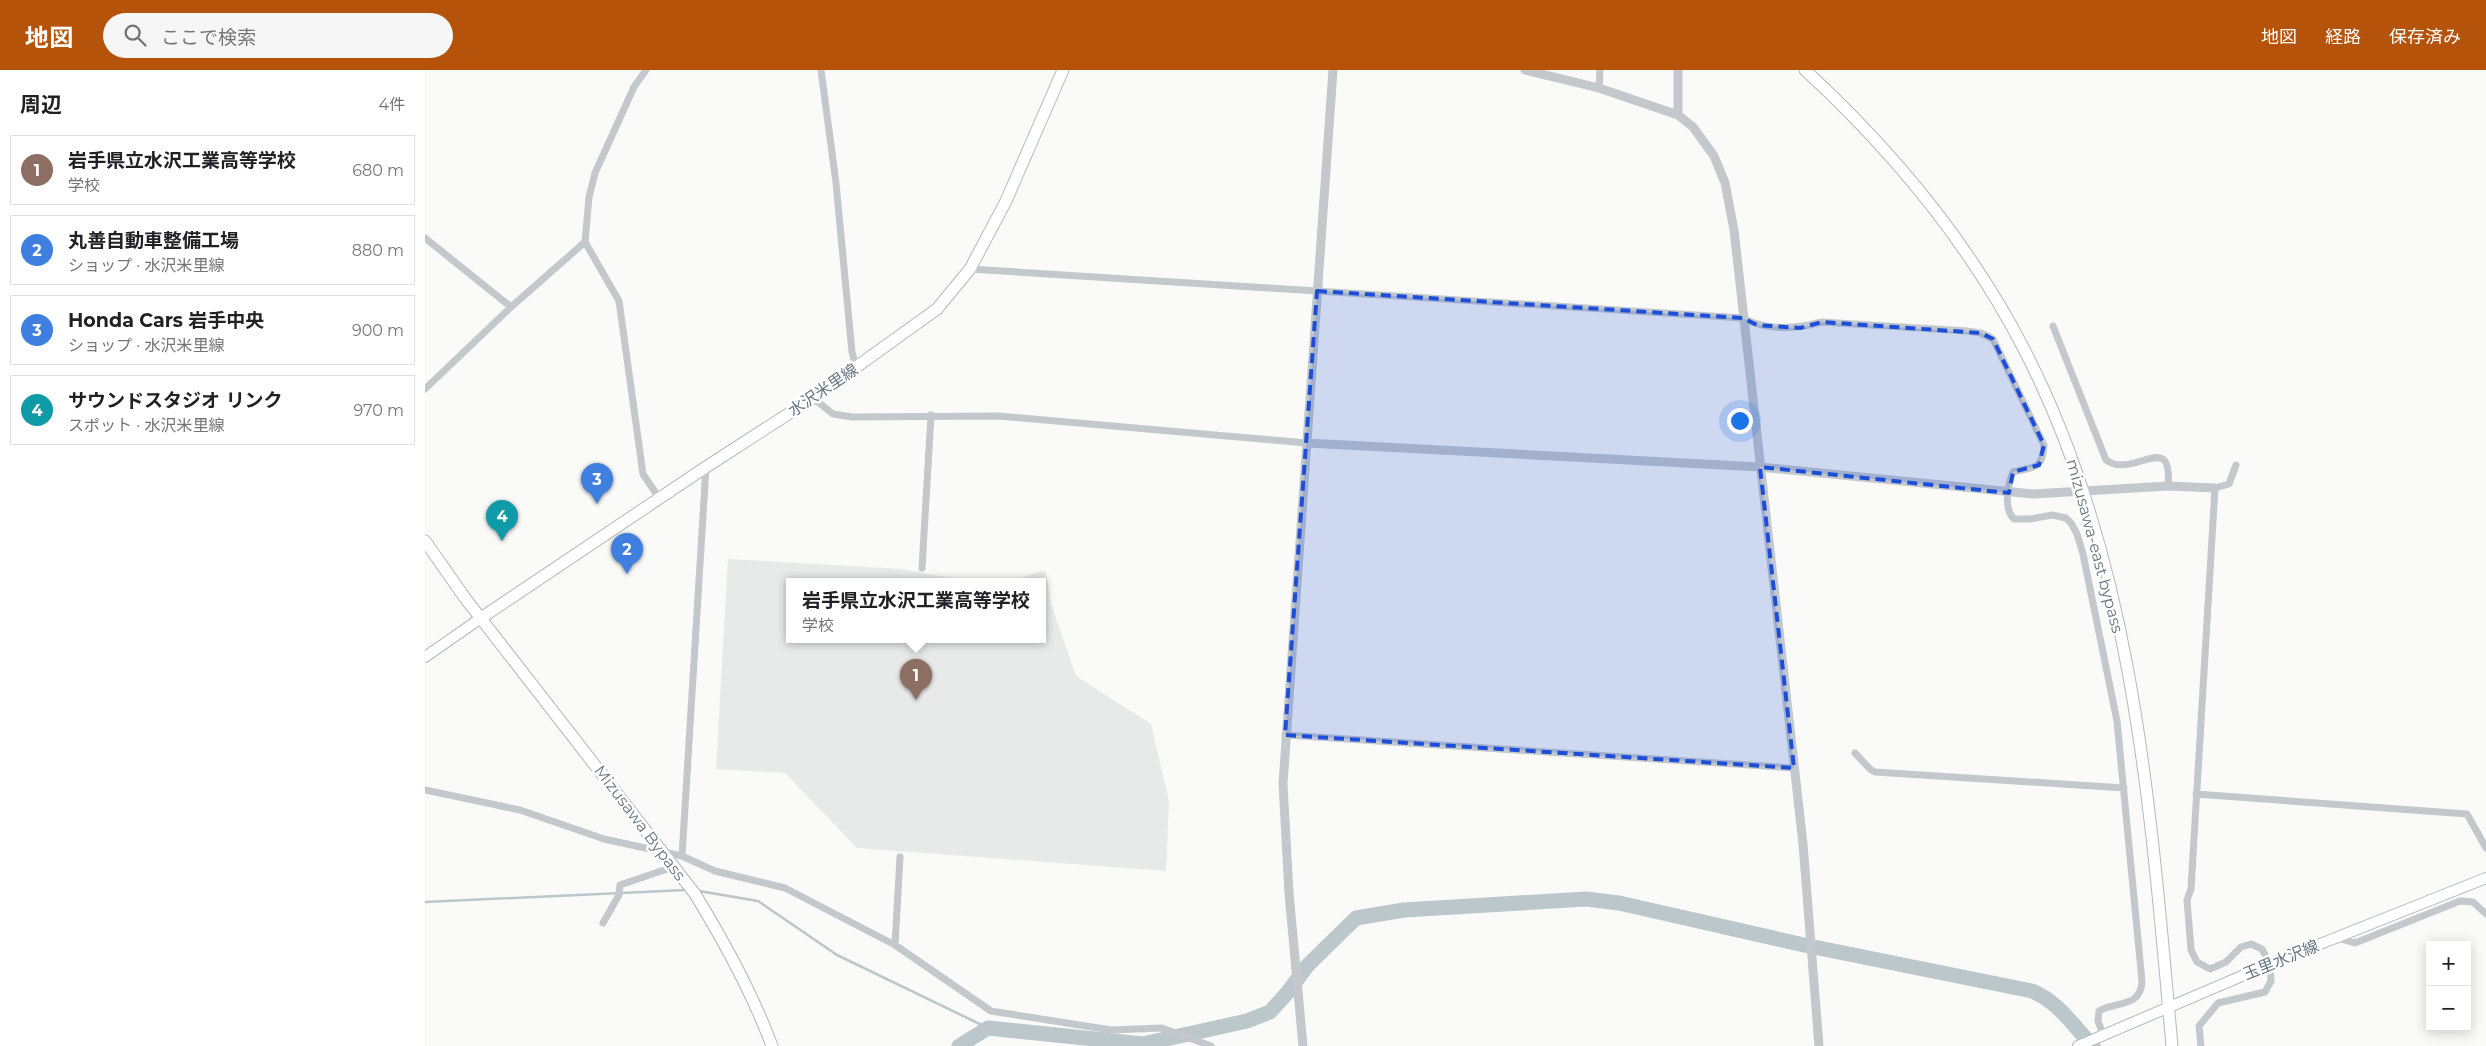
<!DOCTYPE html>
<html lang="ja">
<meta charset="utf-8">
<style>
:root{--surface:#fff;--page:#f6f6f6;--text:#202124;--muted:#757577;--line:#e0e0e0;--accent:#b45309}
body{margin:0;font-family:Montserrat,"Noto Sans JP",sans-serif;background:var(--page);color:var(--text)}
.controls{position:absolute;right:15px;bottom:15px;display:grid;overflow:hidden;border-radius:0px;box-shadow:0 2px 12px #0003}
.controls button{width:45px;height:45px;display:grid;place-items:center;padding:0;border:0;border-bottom:1px solid var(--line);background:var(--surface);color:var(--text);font:25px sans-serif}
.you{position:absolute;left:1314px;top:350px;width:18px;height:18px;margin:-12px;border:4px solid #fff;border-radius:50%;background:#1a73e8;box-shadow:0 0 0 8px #1a73e833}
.badge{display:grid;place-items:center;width:32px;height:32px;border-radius:50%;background:var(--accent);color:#fff;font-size:16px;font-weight:700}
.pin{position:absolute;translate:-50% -41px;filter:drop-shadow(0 1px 2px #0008)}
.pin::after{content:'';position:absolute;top:26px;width:18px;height:15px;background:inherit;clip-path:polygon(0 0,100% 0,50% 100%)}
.popup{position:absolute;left:361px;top:508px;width:260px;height:65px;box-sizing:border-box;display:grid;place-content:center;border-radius:0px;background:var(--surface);filter:drop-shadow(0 1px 4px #0005);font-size:16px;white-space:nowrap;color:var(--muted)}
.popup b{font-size:19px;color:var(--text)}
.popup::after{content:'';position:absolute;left:50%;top:100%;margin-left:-10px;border:10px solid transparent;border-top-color:var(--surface)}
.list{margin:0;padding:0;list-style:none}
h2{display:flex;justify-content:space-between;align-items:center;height:65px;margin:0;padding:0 20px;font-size:21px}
h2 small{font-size:16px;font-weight:400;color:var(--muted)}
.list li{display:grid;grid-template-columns:32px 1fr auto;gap:15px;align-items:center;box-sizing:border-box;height:70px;margin:0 10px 10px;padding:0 10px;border:1px solid var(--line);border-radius:0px}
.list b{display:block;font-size:19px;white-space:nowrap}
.list p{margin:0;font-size:16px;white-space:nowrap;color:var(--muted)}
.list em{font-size:16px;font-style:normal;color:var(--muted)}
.icon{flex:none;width:28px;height:28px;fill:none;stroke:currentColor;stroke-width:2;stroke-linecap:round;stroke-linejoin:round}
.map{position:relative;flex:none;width:2061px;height:976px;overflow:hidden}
header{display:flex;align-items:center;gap:30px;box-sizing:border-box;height:70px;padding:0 25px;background:var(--accent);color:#fff}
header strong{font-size:24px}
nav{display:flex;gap:28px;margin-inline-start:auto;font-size:18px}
.search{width:350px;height:45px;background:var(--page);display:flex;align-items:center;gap:12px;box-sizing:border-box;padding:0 18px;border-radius:28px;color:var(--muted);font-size:19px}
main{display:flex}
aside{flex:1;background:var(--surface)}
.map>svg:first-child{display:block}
.built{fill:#e8e9e9}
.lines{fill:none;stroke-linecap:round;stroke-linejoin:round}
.stream{stroke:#bbc7cb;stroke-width:2.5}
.river{stroke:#bbc7cb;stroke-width:15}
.secondary-casing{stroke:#b3babf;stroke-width:12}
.primary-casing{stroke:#b5babe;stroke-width:13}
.trunk-casing{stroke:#b4b9bd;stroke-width:13}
.minor{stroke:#c3c8cc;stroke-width:7}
.tertiary{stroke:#c3c8cc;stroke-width:9}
.secondary{stroke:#fff;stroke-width:10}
.primary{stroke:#fff;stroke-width:11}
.trunk{stroke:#fff;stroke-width:11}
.marked{fill:#1d4ed8;fill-opacity:0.2;stroke:#1d4ed8;stroke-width:4;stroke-dasharray:10 6;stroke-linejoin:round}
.labels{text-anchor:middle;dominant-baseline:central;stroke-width:5;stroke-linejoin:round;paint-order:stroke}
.street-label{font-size:16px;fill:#657683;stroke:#fff}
</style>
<header>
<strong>地図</strong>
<div class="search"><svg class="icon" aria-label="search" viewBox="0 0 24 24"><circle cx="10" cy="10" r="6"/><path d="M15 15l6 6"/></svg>ここで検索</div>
<nav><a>地図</a><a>経路</a><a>保存済み</a></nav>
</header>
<main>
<aside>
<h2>周辺<small>4件</small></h2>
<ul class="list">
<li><span class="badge" style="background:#8d6e63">1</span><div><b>岩手県立水沢工業高等学校</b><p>学校</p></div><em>680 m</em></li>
<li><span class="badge" style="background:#3f7fe0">2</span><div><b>丸善自動車整備工場</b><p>ショップ · 水沢米里線</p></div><em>880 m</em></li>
<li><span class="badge" style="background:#3f7fe0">3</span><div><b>Honda Cars 岩手中央</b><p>ショップ · 水沢米里線</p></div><em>900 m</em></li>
<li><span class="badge" style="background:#0f9aa8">4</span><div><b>サウンドスタジオ リンク</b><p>スポット · 水沢米里線</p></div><em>970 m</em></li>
</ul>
</aside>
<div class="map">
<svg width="2061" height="976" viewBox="0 0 2061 976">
<rect width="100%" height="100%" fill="#fafaf8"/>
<path class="built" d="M303,489l174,10 64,12h-176v58h252v-58h-29l28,-10 5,1 5,32 25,72 75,48 18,77 -3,70 -309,-23 -72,-75 -69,-4z"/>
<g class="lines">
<path class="stream" d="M274,821l59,10 79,54 151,73
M0,832l261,-12"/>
<path class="river" d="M534,976l29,-18 155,16 104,-23 23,-9 18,-20 19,-26 49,-48 48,-8 182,-11 33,4 185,42 228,46c27,11 41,35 61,55"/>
<g class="secondary-casing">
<path id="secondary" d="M0,587l56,-39
M1653,976l192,-82 216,-86"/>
</g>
<g class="primary-casing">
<path id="primary" d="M56,548l225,-151 107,-69 124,-89 33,-40 36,-68 57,-131"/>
</g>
<g class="trunk-casing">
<path id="trunk" d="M1380,0c88,81 166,175 221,283 108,211 125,461 146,693
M0,471l40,57 230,296c30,49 57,98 77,152"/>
</g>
<path class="minor" d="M221,0l-12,17 -39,86 -6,24 -4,45 34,59 24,173 16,24
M396,0l15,113 16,169 4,16
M1174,18l1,-18
M0,168l86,69
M545,199l773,49c24,13 53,11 79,4l145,9 14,2 12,6 51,106c-1,25 -11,22 -31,27 -5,12 -10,37 1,47h17l21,-4 14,3 5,5 6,11 6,20 34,167 25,260c-1,27 -26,20 -43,30l-1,10 6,16
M1628,256l53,134c27,20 67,-32 62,26
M0,319l86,-82 74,-65
M388,328l20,16 19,3 146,-1 309,27
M497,498l9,-153
M860,665l509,33
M1430,683l15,16 5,3 249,16
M0,720l95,20 84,29 78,17 33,15 70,17 110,57 96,66 120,19 51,-2 49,18
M1771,724l271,20 19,34
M257,786l24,-389
M178,853l16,-28 1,-10 53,-18
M1912,868l18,5 105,-42 13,1 13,12
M470,875l5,-88
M1776,976l-2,-20 19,-23 47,-11 6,-11 -1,-17 -8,-15 -11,-5 -10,3 -15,15 -16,7 -13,-7 -6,-12 -4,-50 4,-11 24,-401 14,-4 7,-19"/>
<path class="tertiary" d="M1100,0l74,18 79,27 15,12 21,29 11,27 9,47 69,614 16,202
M1253,45v-45
M882,373l453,24 273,27 135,-8 47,2
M878,976l-14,-153 -6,-109 50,-714"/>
<use href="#secondary" class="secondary"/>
<use href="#primary" class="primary"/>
<use href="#trunk" class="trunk"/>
</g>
<path class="marked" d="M892,221l426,27 14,7 43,3 22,-6 159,11 12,6 51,106 -5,20 -26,7 -4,21 -249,-26 34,301 -509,-33z"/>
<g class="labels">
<g class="street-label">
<text transform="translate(398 320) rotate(-34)">水沢米里線</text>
<text transform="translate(1670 476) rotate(75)">mizusawa-east bypass</text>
<text transform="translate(215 753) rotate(53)">Mizusawa Bypass</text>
<text transform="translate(1856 890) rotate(-22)">玉里水沢線</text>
</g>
</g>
</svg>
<div class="controls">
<button>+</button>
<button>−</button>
</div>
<div class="you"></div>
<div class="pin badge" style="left:491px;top:630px;background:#8d6e63">1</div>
<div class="popup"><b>岩手県立水沢工業高等学校</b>学校</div>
<div class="pin badge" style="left:202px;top:504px;background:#3f7fe0">2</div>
<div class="pin badge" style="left:172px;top:434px;background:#3f7fe0">3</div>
<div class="pin badge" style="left:77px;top:471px;background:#0f9aa8">4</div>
</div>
</main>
